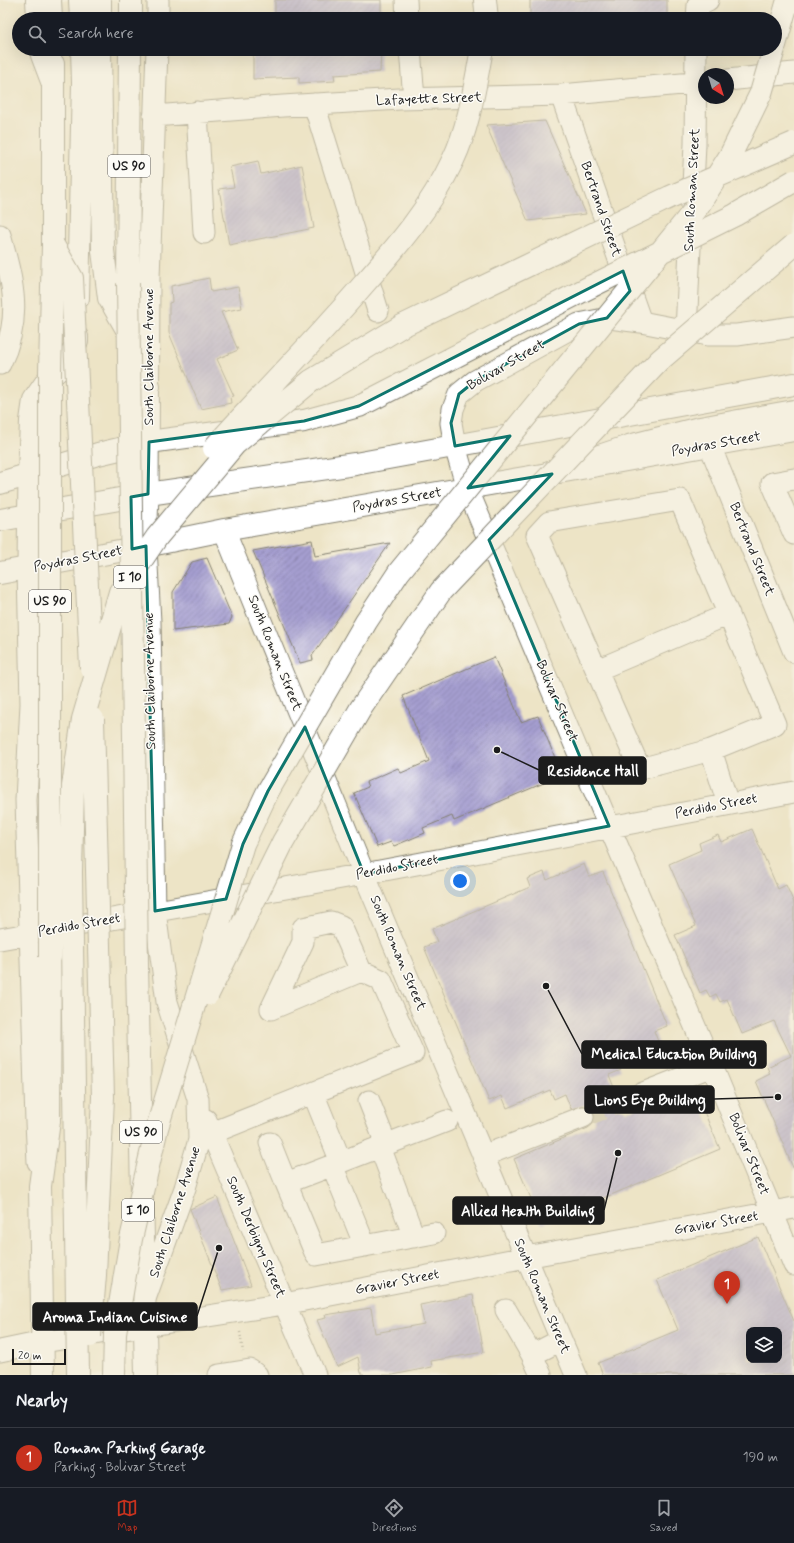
<!DOCTYPE html>
<meta charset="utf-8">
<style>
:root{--surface:#171b24;--page:#242831;--text:#f1f3f6;--muted:#9ea1a6;--line:#363941;--accent:#c8321e}
body{margin:0;font-family:Mynerve,sans-serif;background:var(--page);color:var(--text)}
.controls{position:absolute;right:12px;bottom:12px;display:grid;overflow:hidden;border-radius:8px;box-shadow:0 4px 16px #0002}
.controls button{width:36px;height:36px;display:grid;place-items:center;padding:0;border:0;border-bottom:1px solid var(--line);background:var(--surface);color:var(--text);font:20px sans-serif}
.compass{position:absolute;left:698px;top:68px;width:36px;height:36px;border-radius:50%;background:var(--surface);box-shadow:0 4px 16px #0002;rotate:142deg}
.scale{position:absolute;left:12px;bottom:10px;width:54px;box-sizing:border-box;padding-left:4px;border:2px solid #1c1c1c;border-top:0;font-size:11px;line-height:14px;white-space:nowrap;color:#1c1c1c;-webkit-text-stroke:3px #fdfcf7;paint-order:stroke}
.you{position:absolute;left:460px;top:881px;width:14px;height:14px;margin:-10px;border:3px solid #fff;border-radius:50%;background:#1a73e8;box-shadow:0 0 0 6px #1a73e833}
.badge{display:grid;place-items:center;width:26px;height:26px;border-radius:50%;background:var(--accent);color:#fff;font-size:13px;font-weight:700}
.pin{position:absolute;translate:-50% -33px;filter:drop-shadow(0 1px 2px #0008)}
.pin::after{content:'';position:absolute;top:21px;width:14px;height:12px;background:inherit;clip-path:polygon(0 0,100% 0,50% 100%)}
.list{margin:0;padding:0;list-style:none}
h2{display:flex;justify-content:space-between;align-items:center;height:52px;margin:0;padding:0 16px;font-size:17px}
h2 small{font-size:13px;font-weight:400;color:var(--muted)}
.list li{display:grid;grid-template-columns:26px 1fr auto;gap:12px;align-items:center;box-sizing:border-box;height:60px;padding:0 16px;border-top:1px solid var(--line)}
.list b{display:block;font-size:15px;white-space:nowrap}
.list p{margin:0;font-size:13px;white-space:nowrap;color:var(--muted)}
.list em{font-size:13px;font-style:normal;color:var(--muted)}
.icon{flex:none;width:22px;height:22px;fill:none;stroke:currentColor;stroke-width:2;stroke-linecap:round;stroke-linejoin:round}
.map{position:relative;flex:none;width:794px;height:1375px;overflow:hidden}
.search{position:absolute;background:var(--surface);box-shadow:0 4px 16px #0002;left:12px;right:12px;top:12px;height:44px;display:flex;align-items:center;gap:10px;box-sizing:border-box;padding:0 14px;border-radius:22px;color:var(--muted);font-size:15px}
.sheet{height:112px;background:var(--surface)}
nav{display:flex;justify-content:space-around;align-items:center;box-sizing:border-box;height:56px;border-top:1px solid var(--line);background:var(--surface);font-size:11px;color:var(--muted)}
nav a{display:grid;justify-items:center;gap:2px}
nav .on{color:var(--accent)}
.map>svg:first-child{display:block}
.building{fill:url(#building-hatch);fill-rule:evenodd}
.lines{fill:none;stroke-linecap:round;stroke-linejoin:round}
.minor-tunnel{stroke:#c3bca4;stroke-width:21;stroke-dasharray:21 10;stroke-linecap:butt}
.minor-casing{stroke:#848071;stroke-width:23}
.major-casing{stroke:#848071;stroke-width:24}
.highway-casing{stroke:#848071;stroke-width:24}
.path{stroke:#848071;stroke-width:2.5;stroke-dasharray:1 3;stroke-linecap:butt}
.minor{stroke:#fff;stroke-width:21}
.major{stroke:#fff;stroke-width:22}
.highway{stroke:#fff;stroke-width:22}
.major-bridge-casing{stroke:#848071;stroke-width:24;stroke-linecap:butt}
.highway-bridge-casing{stroke:#848071;stroke-width:24;stroke-linecap:butt}
.major-bridge{stroke:#fff;stroke-width:22}
.highway-bridge{stroke:#fff;stroke-width:22}
.marked{fill:none;stroke:#0f766e;stroke-width:3;stroke-linejoin:round}
.labels{text-anchor:middle;dominant-baseline:central;stroke-width:3;stroke-linejoin:round;paint-order:stroke}
.shield{fill:#fdfcf7;stroke:#605f5e;stroke-width:1}
.shield-label{font-size:13px;font-weight:bold;fill:#1c1c1c}
.street-label{font-size:14px;fill:#1c1c1c;stroke:#fdfcf7}
.leader{fill:none;stroke:#1c1c1c;stroke-width:1.5}
.callout-dot{fill:#1c1c1c;stroke:#fdfcf7;stroke-width:1.5}
.callout{fill:#1c1c1c;stroke:#1c1c1c;stroke-width:1.5}
.callout-label{font-size:15px;text-anchor:middle;font-weight:bold;fill:#fff}
</style>
<div class="map">
<svg width="794" height="1375" viewBox="0 0 794 1375">
<defs>
<pattern id="building-hatch" width="6" height="6" patternUnits="userSpaceOnUse"><rect width="6" height="6" fill="#a59ed0"/><path d="M-1 1l2-2M0 6l6-6M5 7l2-2" fill="none" stroke="#8680a8"/></pattern>
</defs>
<rect width="100%" height="100%" fill="#fdfcf7"/>
<filter id="ink" filterUnits="userSpaceOnUse"><feTurbulence type="fractalNoise" baseFrequency=".025" numOctaves="2"/><feDisplacementMap in="SourceGraphic" scale="8" xChannelSelector="R" yChannelSelector="G"/><feConvolveMatrix kernelMatrix="1 2 1 2 8 2 1 2 1" color-interpolation-filters="sRGB"/></filter>
<filter id="wash" filterUnits="userSpaceOnUse"><feTurbulence type="fractalNoise" baseFrequency=".012" numOctaves="4" result="noise"/><feDisplacementMap in="SourceGraphic" scale="16" xChannelSelector="R" yChannelSelector="G"/><feGaussianBlur stdDeviation="0.9" result="paint"/><feColorMatrix in="noise" values="0 0 0 0 0 0 0 0 0 0 0 0 0 0 0 0 0 1.4 0 .05"/><feComposite in="paint" operator="in"/></filter>
<g filter="url(#wash)">
<rect width="100%" height="100%" fill="#ede4c6"/>
<g id="blocks">
<path class="building" d="M275,0h106v19h-106z
M530,0h137v19h-137z
M275,49h106l-1,23 -46,3 1,6 -36,2v-6l-46,2v-26h22z
M545,121l41,93 -58,7 -42,-96z
M258,161l3,13 41,-9 12,63 -85,17 -10,-56 15,-2 -4,-20z
M209,278l2,14 27,-5 4,21 -21,4 17,38 -21,9 17,37 -4,1 1,6 -30,6 -32,-76v-30l3,-1 -1,-16z
M312,540l3,16 75,-13 -78,113 1,4 -13,3 -47,-112z
M207,558l25,59 -3,7 -56,7v-39l19,-30z
M494,657l27,65 17,-6 22,54 -16,7 2,5 -92,39 -2,-5 -29,12 2,5 -31,13 -3,-4 -14,5 -23,-54 14,-6 -2,-5 32,-14 3,5 28,-12 -26,-65z
M752,829l26,60 8,-4 8,18v267l-38,-89 14,-7 -3,-7 24,-11 -17,-35 -32,13 -15,-35 -7,3 -4,-8 -6,3 -4,-7 -6,3 -25,-58 21,-9 -27,-62 32,-14 -2,-7 19,-8 3,7z
M584,864l5,13 14,-5 64,154 -13,5 5,13 -42,18 4,8 -12,5 8,20v9l4,5 5,2 6,-1 61,-24 27,63 -178,75 -28,-65 74,-31 5,-4 2,-5 -1,-7 -4,-5 -5,-2 -14,4 -6,-15 -11,5 -4,-9 -43,18 -5,-12 -13,5 -65,-154 13,-5 -5,-13 98,-42 -3,-8 17,-7 3,8z
M217,1197l34,88 -29,5 -32,-81z
M758,1237l36,84v54h-191l-5,-12 80,-33 -21,-50zM749,1330h30v30h-30z
M473,1295l11,57 -53,9 1,6 -39,8h-30v-2h-2l-3,-16 -21,10 -20,-47 9,-2 -1,-3 46,-7 4,25 49,-9 -4,-19z"/>
</g>
</g>
<g filter="url(#ink)">
<use href="#blocks" fill-opacity="0" stroke="#848071" stroke-width="1"/>
<g class="lines">
<path class="minor-tunnel" d="M583,1117l45,-18"/>
<g class="minor-casing">
<path id="minor" d="M406,0l1,19
M158,19v-19
M697,19l1,-14 10,-5
M410,49l4,50
M728,80l66,-7
M561,95l80,227
M314,104l64,207
M197,112l7,121
M154,116l129,-10 117,-7 161,-4 143,-13
M0,235c13,48 23,82 0,129
M794,327l-57,8h-29l-67,-13 -32,-4 -30,6 -104,57 -16,13 -6,15 -2,14 4,23 12,42 142,338 103,240 82,199
M686,331l9,-187 1,-95
M710,446l84,206
M29,474l-1,95 3,135 -5,96 10,322 2,40
M794,479l-22,4 22,51
M224,530l140,344 212,501
M597,670l132,-56
M711,750l-71,19 -103,-234 12,-13 131,-22 95,224 -64,26 17,54
M0,939l364,-65 430,-82
M313,1093l28,69 -55,21 30,72 118,-22
M628,1099l84,-33
M369,1101l17,43
M206,1120l109,255
M212,1133l201,-80 -32,-73 -20,-9 -90,38 32,-67v-14l28,-6 10,4 20,45
M270,1143l16,40
M380,1147l34,90
M483,1156l100,-39
M341,1162l106,-41
M332,1165l33,81
M145,1299l40,-111 14,-48 -1,-41 -31,-97 -12,-91 -5,-289 -4,-76 2,-52 1,-216 8,-229
M506,1310l26,45
M0,1351l43,-9 241,-38 242,-47 268,-49
M219,1375l31,-5 7,5
M541,1375l-9,-20 29,-15"/>
</g>
<g class="major-casing">
<path id="major" d="M50,0l1,19
M80,0l1,19
M100,0v19
M131,19v-19
M100,49l3,202 6,47 28,49 12,40
M53,64v181
M128,283l2,-234
M78,298l5,-215 -1,-34
M29,474l2,-53 3,-21 15,-22 20,-18 8,-18v-5
M0,520l148,-26 207,-30 439,-80
M0,573l146,-27 78,-16 318,-55 252,-45
M137,965l9,410
M43,1375l-3,-189 9,-65 1,-164"/>
</g>
<g class="highway-casing">
<path id="highway" d="M37,0l1,19
M485,0l2,19
M775,45l13,-45
M41,49l1,6 11,29
M549,473l80,-27 71,-18 94,-17
M0,483l98,-29 51,-12 155,-21 55,-15 233,-120"/>
</g>
<path class="path" d="M240,1332l3,20"/>
<use href="#minor" class="minor"/>
<use href="#major" class="major"/>
<use href="#highway" class="highway"/>
<g class="major-bridge-casing">
<path id="major-bridge" d="M128,283l9,682
M50,957v-585l3,-127"/>
</g>
<g class="highway-bridge-casing">
<path id="highway-bridge" d="M53,245l19,33 19,390
M592,286l143,-71 59,-34
M214,448c49,-55 101,-107 149,-163 34,-38 68,-78 90,-125 16,-33 22,-75 29,-111
M208,994l75,-152 78,-134 80,-117 219,-231 134,-115
M90,1336l5,-61 8,-178 -10,-378
M78,1375l-7,-503 2,-86 10,-67 37,-127 37,-55 78,-93 76,-63 91,-55 268,-129 124,-54
M114,1375l1,-41 16,-95 26,-111 86,-284 25,-53 98,-169 33,-50 299,-366 32,-50 31,-63 13,-44"/>
</g>
<use href="#major-bridge" class="major-bridge"/>
<use href="#highway-bridge" class="highway-bridge"/>
</g>
</g>
<path d="M0 0H794V1375H0ZM623,271l7,20 -23,27 -28,6 -104,57 -16,13 -8,29 4,23 55,-10 -42,52 84,-14 -63,66 120,286 -245,48 -59,-147 -37,64 -25,53 -17,55 -71,12 -9,-365 -14,3 -1,-52 17,-3 1,-52 155,-21 55,-15z" fill="#ede4c6" fill-opacity=".55" fill-rule="evenodd"/>
<path class="marked" d="M623,271l7,20 -23,27 -28,6 -104,57 -16,13 -8,29 4,23 55,-10 -42,52 84,-14 -63,66 120,286 -245,48 -59,-147 -37,64 -25,53 -17,55 -71,12 -9,-365 -14,3 -1,-52 17,-3 1,-52 155,-21 55,-15z"/>
<g class="labels">
<g class="shield">
<rect x="108" y="155" width="42" height="22" rx="3"/>
<rect x="114" y="566" width="32" height="22" rx="3"/>
<rect x="29" y="590" width="42" height="22" rx="3"/>
<rect x="120" y="1121" width="42" height="22" rx="3"/>
<rect x="122" y="1199" width="32" height="22" rx="3"/>
</g>
<g class="shield-label">
<text x="129" y="166">US 90</text>
<text x="130" y="577">I 10</text>
<text x="50" y="601">US 90</text>
<text x="141" y="1132">US 90</text>
<text x="138" y="1210">I 10</text>
</g>
<g class="street-label">
<text transform="translate(429 99) rotate(-2)">Lafayette Street</text>
<text transform="translate(692 190) rotate(-87)">South Roman Street</text>
<text transform="translate(601 209) rotate(71)">Bertrand Street</text>
<text transform="translate(149 357) rotate(-90)">South Claiborne Avenue</text>
<text transform="translate(506 365) rotate(-30)">Bolivar Street</text>
<text transform="translate(716 444) rotate(-10)">Poydras Street</text>
<text transform="translate(397 500) rotate(-10)">Poydras Street</text>
<text transform="translate(752 549) rotate(68)">Bertrand Street</text>
<text transform="translate(78 559) rotate(-11)">Poydras Street</text>
<text transform="translate(275 653) rotate(68)">South Roman Street</text>
<text transform="translate(150 681) rotate(-91)">South Claiborne Avenue</text>
<text transform="translate(557 701) rotate(67)">Bolivar Street</text>
<text transform="translate(716 806) rotate(-11)">Perdido Street</text>
<text transform="translate(397 867) rotate(-11)">Perdido Street</text>
<text transform="translate(79 925) rotate(-10)">Perdido Street</text>
<text transform="translate(398 953) rotate(67)">South Roman Street</text>
<text transform="translate(749 1154) rotate(68)">Bolivar Street</text>
<text transform="translate(175 1212) rotate(-72)">South Claiborne Avenue</text>
<text transform="translate(716 1223) rotate(-10)">Gravier Street</text>
<text transform="translate(256 1237) rotate(67)">South Derbigny Street</text>
<text transform="translate(397 1282) rotate(-11)">Gravier Street</text>
<text transform="translate(542 1296) rotate(67)">South Roman Street</text>
</g>
</g>
<path class="leader" d="M497 750L539 770M546 986L582 1054M778 1097L714 1099M618 1153L604 1210M219 1248L197 1316"/>
<g class="callout-dot">
<circle cx="497" cy="750" r="4"/>
<circle cx="546" cy="986" r="4"/>
<circle cx="778" cy="1097" r="4"/>
<circle cx="618" cy="1153" r="4"/>
<circle cx="219" cy="1248" r="4"/>
</g>
<g class="callout">
<rect x="539" y="757" width="107" height="27" rx="4"/>
<rect x="582" y="1041" width="184" height="27" rx="4"/>
<rect x="585" y="1086" width="129" height="27" rx="4"/>
<rect x="453" y="1197" width="151" height="27" rx="4"/>
<rect x="33" y="1303" width="164" height="27" rx="4"/>
</g>
<g class="callout-label">
<text x="593" y="776">Residence Hall</text>
<text x="674" y="1059">Medical Education Building</text>
<text x="650" y="1105">Lions Eye Building</text>
<text x="528" y="1216">Allied Health Building</text>
<text x="115" y="1322">Aroma Indian Cuisine</text>
</g>
</svg>
<div class="controls">
<button><svg class="icon" aria-label="layers" viewBox="0 0 24 24"><path d="M12 4l9 5-9 5-9-5zM3 14l9 5 9-5"/></svg></button>
</div>
<svg class="compass" viewBox="-18 -18 36 36"><path d="M0-13l5 13h-10z" fill="#e53935"/><path d="M0 13l5-13h-10z" fill="#9ea1a6"/></svg>
<div class="scale">20 m</div>
<div class="you"></div>
<div class="pin badge" style="left:727px;top:1304px">1</div>
<div class="search"><svg class="icon" aria-label="search" viewBox="0 0 24 24"><circle cx="10" cy="10" r="6"/><path d="M15 15l6 6"/></svg>Search here</div>
</div>
<section class="sheet">
<h2>Nearby<small></small></h2>
<ul class="list">
<li><span class="badge">1</span><div><b>Roman Parking Garage</b><p>Parking · Bolivar Street</p></div><em>190 m</em></li>
</ul>
</section>
<nav>
<a class="on"><svg class="icon" aria-label="map" viewBox="0 0 24 24"><path d="M3 6l6-2 6 2 6-2v14l-6 2-6-2-6 2zM9 4v14M15 6v14"/></svg>Map</a>
<a><svg class="icon" aria-label="directions" viewBox="0 0 24 24"><path d="M12 3l9 9-9 9-9-9zM9 14v-3h6M13 9l2 2-2 2"/></svg>Directions</a>
<a><svg class="icon" aria-label="saved" viewBox="0 0 24 24"><path d="M7 4h10v16l-5-4-5 4z"/></svg>Saved</a>
</nav>
